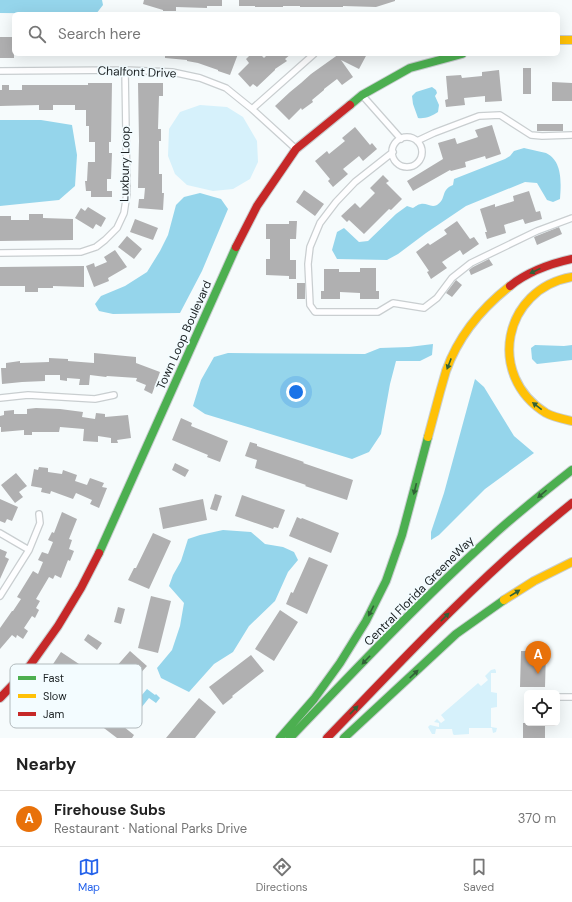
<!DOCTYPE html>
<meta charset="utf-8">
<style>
:root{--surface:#fff;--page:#f2f2f2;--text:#222;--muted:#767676;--line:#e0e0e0;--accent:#2563eb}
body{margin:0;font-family:"DM Sans",sans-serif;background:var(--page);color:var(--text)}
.controls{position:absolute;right:12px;bottom:12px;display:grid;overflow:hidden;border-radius:6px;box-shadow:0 4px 16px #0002}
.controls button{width:36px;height:36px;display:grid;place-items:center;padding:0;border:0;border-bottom:1px solid var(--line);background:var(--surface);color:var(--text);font:20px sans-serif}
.you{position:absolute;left:296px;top:392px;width:14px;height:14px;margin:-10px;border:3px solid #fff;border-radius:50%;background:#1a73e8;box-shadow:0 0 0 6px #1a73e833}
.badge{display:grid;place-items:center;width:26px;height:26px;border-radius:50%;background:var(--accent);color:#fff;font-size:13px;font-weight:700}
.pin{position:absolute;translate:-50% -33px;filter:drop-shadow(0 1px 2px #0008)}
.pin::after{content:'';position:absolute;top:21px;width:14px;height:12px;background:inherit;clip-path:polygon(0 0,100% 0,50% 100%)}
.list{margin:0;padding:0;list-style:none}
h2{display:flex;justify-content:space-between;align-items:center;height:52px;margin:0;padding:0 16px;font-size:17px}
h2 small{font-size:13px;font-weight:400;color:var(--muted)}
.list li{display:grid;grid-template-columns:26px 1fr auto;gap:12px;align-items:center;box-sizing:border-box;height:56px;padding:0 16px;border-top:1px solid var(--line)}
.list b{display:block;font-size:15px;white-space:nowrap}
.list p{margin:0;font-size:13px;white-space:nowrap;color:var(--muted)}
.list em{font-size:13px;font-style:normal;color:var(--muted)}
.icon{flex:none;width:22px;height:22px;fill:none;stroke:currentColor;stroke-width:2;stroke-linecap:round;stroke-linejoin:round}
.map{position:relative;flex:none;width:572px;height:738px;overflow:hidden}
.search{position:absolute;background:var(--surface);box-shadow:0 4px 16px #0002;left:12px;right:12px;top:12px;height:44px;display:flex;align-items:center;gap:10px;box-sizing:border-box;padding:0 14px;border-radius:6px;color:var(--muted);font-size:15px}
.sheet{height:108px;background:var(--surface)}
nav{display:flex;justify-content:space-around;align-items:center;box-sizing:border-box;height:56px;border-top:1px solid var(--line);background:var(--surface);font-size:11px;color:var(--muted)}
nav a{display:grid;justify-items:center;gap:2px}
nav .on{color:var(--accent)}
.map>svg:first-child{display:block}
.green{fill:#d6f1fb}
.water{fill:#95d5eb}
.building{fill:#b0b0b1}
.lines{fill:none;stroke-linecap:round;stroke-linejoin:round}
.street-casing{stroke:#c9ced0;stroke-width:8}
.fast-casing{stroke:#c9ced0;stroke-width:10}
.slow-casing{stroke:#c9ced0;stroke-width:10}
.jam-casing{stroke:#c9ced0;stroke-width:10}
.street{stroke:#fefeff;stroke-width:5.5}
.fast{stroke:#4caf50;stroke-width:8}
.slow{stroke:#ffc107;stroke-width:8}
.jam{stroke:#c62828;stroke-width:8}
.oneway{fill:#316137}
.labels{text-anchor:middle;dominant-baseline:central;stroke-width:3.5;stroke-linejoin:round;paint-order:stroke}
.street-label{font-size:12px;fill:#1b2123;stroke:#f3fcff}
.key{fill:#f3fcff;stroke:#b2babd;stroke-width:1}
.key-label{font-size:11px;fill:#1b2123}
</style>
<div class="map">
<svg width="572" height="738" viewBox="0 0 572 738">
<rect width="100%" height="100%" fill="#f6fbfc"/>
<path class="green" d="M200,105l27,2 16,10 14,24 1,21 -8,17 -17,10 -20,2 -26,-6 -12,-11 -7,-18 1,-27 11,-17z
M495,669l1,2v2h-5v19l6,1v14l-6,1v19l6,1 -1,4 -3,1 -1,-5h-23v6l-15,1 -1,-1 -1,-5h-16l-1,5h-3l-4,-7 2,-2 9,2v-4l-5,-1 3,-3 4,4 4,-3 -4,-5 36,-31 1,-1 3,3 7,-6 -3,-4 6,-6z"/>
<path class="water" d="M0,0h102l1,5 -7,9 -96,-1z
M432,87l4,3 1,3 -2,3 4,9 -1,7c-6,4 -13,7 -20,6l-5,-14 -1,-8 4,-4z
M0,120h41l31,5 5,30 -2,31 -16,14 -59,6z
M524,148c4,1 9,2 13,3 3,1 6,1 9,2 17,8 15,31 14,46l-7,3 -6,-2 -10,-17 -12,-1 -59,24 -40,27 -28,21 -11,6 -50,-1 -5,-9 5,-18 7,-4 15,14 9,-1 28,-27 11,-8 6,2c2,-1 5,-4 8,-4 6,-1 10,4 16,1 10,-6 3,-15 16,-20l1,-6 51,-20 5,-3 4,-5z
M200,193l21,6 7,10 -26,62 -22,42 -67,1 -14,-3 -4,-7 6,-8 24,-10 22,-14 13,-21 8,-16 8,-30 8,-8z
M433,344l-1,11 -12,6h-24l-6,23 -9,50 -12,18 -17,7 -147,-45 -12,-8 8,-26 13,-23 14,-4 137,1 15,-6 29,-1z
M535,345l29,1 8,-1v15l-35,4 -5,-5 -1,-11z
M475,379l9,8 30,49 20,17 -49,36 -46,46 -8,5v-8l13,-39z
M223,530l28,2 14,12 18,3 11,5 4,8 -10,12 -13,29 -26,25 -16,26 -19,12 -25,28 -28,-14 -4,-10 15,-18 8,-24 4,-23 -15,-17 4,-11 8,-14 7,-22 12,-4z
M147,689l8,6 1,-1 4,4 -4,5 -7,-5 -12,15 -7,-6 4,-5 1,1z"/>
<path class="building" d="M144,0h78v6h-15v2l-31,-1v4h-13v-1l-20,-6z
M239,0h156v1l-19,6 -33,-1v1h-43v-1h-17v1h-28v-1h-16z
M0,37h14v21h-14z
M165,54h73l-8,21 -12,-4v-1l-20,-7 -11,-2v-1l-22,-2z
M251,54h9l4,4 4,-4h23l-6,5 2,2 -12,8v1l-18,17 -4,-3 -3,3 -12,-13 11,-11 -3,-4z
M339,54h28l-8,15 -18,-9 12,17 -11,8 -5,-6 -13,10v1l-12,10 1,2 -11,8 -1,-2 -12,12 -14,-14 15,-14 11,-9 10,-9z
M523,68h8v26h-8z
M499,70l3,31 -17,1v-6l-21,2 1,7 -19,2 -1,-7 3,-1 -2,-23 15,-1 1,3 20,-2v-4z
M552,82l20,1v18h-20z
M88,83h24l-1,59h-2v11h3l-1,26h-4v12h5v6h-21v-6h-5l-1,-10h2l1,-19h7v-20h-6v-16h-3v-16h-11v-5h-22v5h-14v-5l-39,1v-16h2v-5h7v5h13v-5h66z
M138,83h25v13h-4l-1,33h3v12h-2v33h3v19h2l-1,17 -25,-2 1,-9h5l1,-11h-7l1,-47z
M537,124h26v7h-26z
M492,125l9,29 -15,5 -1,-3 -20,6 1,5 -15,4 -1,-1 -37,21 -6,-10 36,-22 -5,-16 17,-5 2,6 21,-7 -3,-7z
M355,127l15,18 2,-2 5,6 -14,12 -4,-5 -16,13 5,5 -15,13 -5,-6 2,-2 -15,-18 12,-10 2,3 16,-13 -3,-3z
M383,175l6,6 -3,2 16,16 -11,11 -2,-1 -25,25 -15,-14 -2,2 -6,-6 14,-13 5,5 15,-15 -5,-5z
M304,190l20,14 -9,12 -19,-14z
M529,191l7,21 4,-1 2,8 -17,5 -2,-5 -19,6 2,8 -19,6 -2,-7h2l-7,-23 15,-5v3l19,-6 -1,-5z
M88,207l18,11 -5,9 -5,-3 -3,5 -18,-11 6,-10 4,3z
M29,214h14v4l30,1v21l-73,1v-25h11v4h18z
M135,219l23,9 -5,12 -23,-8z
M289,221h8l-1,18h-6v21h6v19h-7v-3l-23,-1v-16h4v-20h-4v-15h23z
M457,221l13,18 4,-2 5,7 -16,11 -3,-5 -18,12 5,6 -16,11 -4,-7 2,-1 -13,-19 12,-9 2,2 17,-11 -3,-4z
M559,227l3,7 -25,11 -3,-8z
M127,236l15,13 -8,10 -16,-12z
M115,250l12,17 -19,11 1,3 -15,6 -8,-21 8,-3 1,4 12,-5 -3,-5z
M489,259l4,6 -22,10 -2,-5 4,-3z
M84,266v21l-31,-1v2h-15v4h-13v-6h-25v-19z
M360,268h16v23h3v8h-19v-6l-20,-1v7h-19v-8h3v-22h15v3h21z
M456,280l6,5 -10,12 -6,-4z
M297,283h8v16h-8z
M94,353l42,4v6l24,9 -8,22 -8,-4 2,-5 -10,-4 1,-3 -30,-2 -1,1 -16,-2 -1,10h-10l1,-6 -13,-1v3l-7,-1v-5h-15v6l-23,1 -20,2 -1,-16h5v-5l14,-2v2l29,-1v-4l19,1v2l26,2z
M36,408l24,1 23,3 -1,5 13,2 1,-6 9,1v3l23,-2 3,23 -14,2 1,3h-7v-5l-13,-2v6l-15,-1 1,-12 -24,-2 -1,5h-27v3h-8v-5l-23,2v-5h-1v-11l4,-1v-4l10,-1v4h13v-5z
M181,418l11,5 -1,3 37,15 -8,21 -13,-5 1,-2 -36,-15z
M250,442l7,2v2l47,16 -1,1 50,17 -6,20 -42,-14 1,-1 -51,-17 2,-8 -12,-4z
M175,463l14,7 -4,7 -13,-7z
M39,467l9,1v4l14,2 1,-4 14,5 -2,6 12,4 3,-7 14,5 -2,4 5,1 -8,20 -9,-4 2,-4 -16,-7 -3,6 -22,-8 -1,3 -9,-2 1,-4 -11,-2 3,-17 4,1z
M16,473l11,13 -8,6 4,5 -8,6 -14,-18z
M215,494l7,2 -5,15 -7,-2z
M242,495l43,15 -7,18 -4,-1 -1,2 -38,-13z
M0,499l18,8 -6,14 -5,-2 -2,4 -5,-2z
M203,499l4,21 -44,9 -4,-21z
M62,512l15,7 -8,20 3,1 -3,9 5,2 -4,10 -2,-1 -7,18 -6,-3 -2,4 -4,-2 -13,22 4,2 -4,7 3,2 -4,8 -3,-2 -8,12 4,3 -5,8 -6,-4 -1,3 -4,-3 -12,14v-21l12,-17h1l8,-12 -4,-2 16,-26 5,3 5,-12 -5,-2 4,-8 6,2 5,-12 -5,-2 4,-8 2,1z
M297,517l4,2 1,-1 37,15 -8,20 -42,-17z
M153,533l18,8 -22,48 -21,-9 6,-12h2z
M0,549l7,3 -2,5 4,2 -9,20z
M309,557l19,8 -21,49 -21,-10 5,-12 2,1z
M151,596l20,5 -13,52 -20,-5z
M118,607l7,2 -4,15 -7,-2z
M280,610l18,12 -24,39 -19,-12z
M88,634l14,9 -5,7 -13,-10z
M130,651l17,15 -31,34 -16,-15z
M521,651h25l-1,36h-25z
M61,652l18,12 -30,44 -17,-12z
M251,655l13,16 -32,25 1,1 -10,8 -14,-18z
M199,698l17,14 -21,26h-29z
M108,708l8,6 -3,4 21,17 -2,3h-15l-21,-16z
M523,723h22v15h-22z"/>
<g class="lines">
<g class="street-casing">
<path id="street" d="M0,71l125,-1 47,2 28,6 26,10 26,21 44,40
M362,95l39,44
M252,109l62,-55
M392 152a15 15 0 1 1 30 0a15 15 0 1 1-30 0Z
M417,141l17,-8 45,-17 21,-1 31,20 11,1 30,-1
M393,152l-38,30 -19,20 -16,21 -10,24 -2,17 2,41 5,7h63l15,-9 31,5 13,-10 15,-20 19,-15 66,-32 35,-13
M0,253l81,-1 15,-5 9,-7 12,-12 7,-15 3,-20 -2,-123
M0,398l28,-3 67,4 19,-4
M0,533l29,17
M0,596l29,-46 11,-27 -1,-9
M557,697h15"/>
</g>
<g class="fast-casing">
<path id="fast" d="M350,105l12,-10 48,-27 52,-14
M99,553l137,-306
M280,738l34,-39 26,-36 26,-42 20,-40 16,-46 26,-98
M290,738c65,-68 130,-137 200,-200 26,-24 54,-46 82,-68
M344,738l112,-104 48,-34"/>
</g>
<g class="slow-casing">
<path id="slow" d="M558,40h14
M572,277c-69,12 -86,99 -26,136 7,4 17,6 26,8
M428,437c4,-15 8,-30 12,-45 2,-7 4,-14 6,-21 12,-34 36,-63 64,-85
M504,600l30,-19 38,-19"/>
</g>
<g class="jam-casing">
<path id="jam" d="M236,247l21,-41 39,-57 54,-44
M510,286c19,-15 39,-22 62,-27
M0,698l26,-27 32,-45 23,-38 18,-35
M327,738c59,-61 117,-123 180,-180 21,-19 43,-37 65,-55"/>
</g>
<use href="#street" class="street"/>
<use href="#fast" class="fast"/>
<use href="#slow" class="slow"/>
<use href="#jam" class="jam"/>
</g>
<defs><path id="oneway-solid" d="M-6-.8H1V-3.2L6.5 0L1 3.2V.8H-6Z"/></defs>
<g class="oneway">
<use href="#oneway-solid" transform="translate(535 271) rotate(154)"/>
<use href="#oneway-solid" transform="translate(449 364) rotate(111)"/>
<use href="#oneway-solid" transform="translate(537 406) rotate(-142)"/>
<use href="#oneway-solid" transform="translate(415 489) rotate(104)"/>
<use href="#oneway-solid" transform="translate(542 494) rotate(140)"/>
<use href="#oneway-solid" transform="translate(515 593) rotate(-32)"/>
<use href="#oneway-solid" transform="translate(371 611) rotate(117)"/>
<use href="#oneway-solid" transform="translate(445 617) rotate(-45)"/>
<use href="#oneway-solid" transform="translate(366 660) rotate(134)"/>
<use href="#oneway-solid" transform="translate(414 674) rotate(-43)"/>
<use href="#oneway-solid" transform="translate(354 710) rotate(-46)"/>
</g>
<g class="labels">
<g class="street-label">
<text transform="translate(137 72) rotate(2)">Chalfont Drive</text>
<text transform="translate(125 164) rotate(-89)">Luxbury Loop</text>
<text transform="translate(184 335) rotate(-66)">Town Loop Boulevard</text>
<text transform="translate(419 591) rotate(-45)">Central Florida GreeneWay</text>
</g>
</g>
<rect x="10" y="664" width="132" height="64" rx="6" class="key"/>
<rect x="18" y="676" width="18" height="4" fill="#4caf50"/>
<rect x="18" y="694" width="18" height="4" fill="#ffc107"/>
<rect x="18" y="712" width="18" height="4" fill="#c62828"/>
<g class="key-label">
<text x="43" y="682">Fast</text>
<text x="43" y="700">Slow</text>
<text x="43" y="718">Jam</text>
</g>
</svg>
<div class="controls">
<button><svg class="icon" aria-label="locate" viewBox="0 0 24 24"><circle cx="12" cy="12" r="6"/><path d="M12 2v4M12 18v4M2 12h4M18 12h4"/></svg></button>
</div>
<div class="you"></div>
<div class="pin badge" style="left:538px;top:674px;background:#e8710a">A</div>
<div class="search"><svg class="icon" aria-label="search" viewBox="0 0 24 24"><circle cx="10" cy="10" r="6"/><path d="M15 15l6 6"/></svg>Search here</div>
</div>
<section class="sheet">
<h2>Nearby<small></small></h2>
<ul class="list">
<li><span class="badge" style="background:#e8710a">A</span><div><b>Firehouse Subs</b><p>Restaurant · National Parks Drive</p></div><em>370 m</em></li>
</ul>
</section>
<nav>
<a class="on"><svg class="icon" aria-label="map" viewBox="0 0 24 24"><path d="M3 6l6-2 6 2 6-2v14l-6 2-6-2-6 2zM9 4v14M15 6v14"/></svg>Map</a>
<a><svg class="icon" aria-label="directions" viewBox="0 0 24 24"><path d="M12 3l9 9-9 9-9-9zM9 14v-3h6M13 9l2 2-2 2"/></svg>Directions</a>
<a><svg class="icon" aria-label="saved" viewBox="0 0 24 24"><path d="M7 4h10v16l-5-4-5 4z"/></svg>Saved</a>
</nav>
